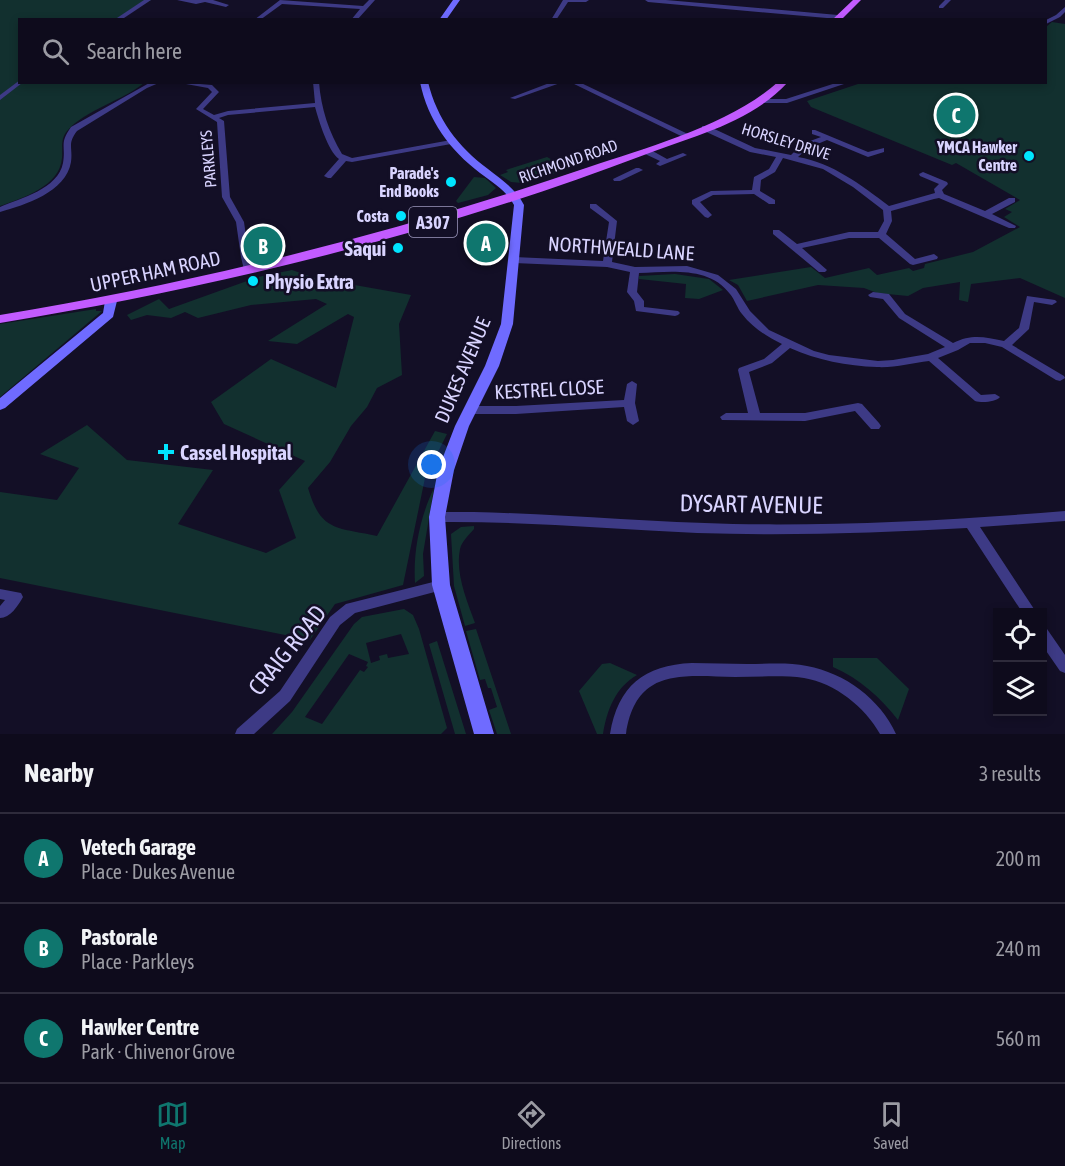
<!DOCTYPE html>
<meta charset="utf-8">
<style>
:root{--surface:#0e0b1c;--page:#171425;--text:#f1f3f6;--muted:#9b9ba3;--line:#2e2b3b;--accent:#0f766e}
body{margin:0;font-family:"Asap Condensed",sans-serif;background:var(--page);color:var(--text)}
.controls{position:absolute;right:18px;bottom:18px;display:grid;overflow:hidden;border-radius:0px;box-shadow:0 3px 9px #0003}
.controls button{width:54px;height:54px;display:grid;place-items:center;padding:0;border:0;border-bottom:2px solid var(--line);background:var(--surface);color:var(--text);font:30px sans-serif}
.you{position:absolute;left:432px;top:465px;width:21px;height:21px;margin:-15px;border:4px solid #fff;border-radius:50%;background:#1a73e8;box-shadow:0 0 0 9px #1a73e833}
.badge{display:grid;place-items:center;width:39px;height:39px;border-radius:50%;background:var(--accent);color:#fff;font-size:20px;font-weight:700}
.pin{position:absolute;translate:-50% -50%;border:3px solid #fff;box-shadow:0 2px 6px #0006}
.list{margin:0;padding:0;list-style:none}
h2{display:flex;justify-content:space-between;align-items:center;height:78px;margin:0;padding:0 24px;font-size:26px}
h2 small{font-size:20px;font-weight:400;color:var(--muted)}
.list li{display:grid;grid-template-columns:39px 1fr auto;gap:18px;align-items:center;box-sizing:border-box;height:90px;padding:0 24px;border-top:2px solid var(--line)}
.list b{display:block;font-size:22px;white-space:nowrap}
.list p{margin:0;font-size:20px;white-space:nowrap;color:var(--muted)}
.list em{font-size:20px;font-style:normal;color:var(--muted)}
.icon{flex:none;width:33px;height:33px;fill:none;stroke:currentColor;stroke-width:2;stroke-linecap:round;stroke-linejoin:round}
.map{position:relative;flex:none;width:1065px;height:734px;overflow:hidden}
.search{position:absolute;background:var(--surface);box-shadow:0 3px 9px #0003;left:18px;right:18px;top:18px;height:66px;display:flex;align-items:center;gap:15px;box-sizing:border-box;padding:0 21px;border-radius:0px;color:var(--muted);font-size:22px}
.sheet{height:348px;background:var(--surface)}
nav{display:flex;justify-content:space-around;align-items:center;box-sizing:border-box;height:84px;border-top:2px solid var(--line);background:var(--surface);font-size:16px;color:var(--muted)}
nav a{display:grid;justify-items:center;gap:3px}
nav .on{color:var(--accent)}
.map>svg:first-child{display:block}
.green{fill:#12302f;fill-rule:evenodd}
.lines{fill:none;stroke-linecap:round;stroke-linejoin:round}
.street{fill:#3d3a85;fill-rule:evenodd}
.secondary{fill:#6f6bff;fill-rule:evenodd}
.primary{fill:#c25bff;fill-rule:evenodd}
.poi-dot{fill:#00e5ff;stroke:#130f26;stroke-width:2}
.labels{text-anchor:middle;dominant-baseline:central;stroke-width:5;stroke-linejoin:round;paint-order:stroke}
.far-street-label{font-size:16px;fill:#d9d4ff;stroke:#130f26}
.far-poi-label{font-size:16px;font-weight:bold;fill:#d9d4ff;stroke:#130f26;text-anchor:end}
.shield{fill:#130f26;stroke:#9e99be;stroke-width:1.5}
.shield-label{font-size:18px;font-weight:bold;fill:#d9d4ff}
.poi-label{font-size:20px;font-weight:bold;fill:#d9d4ff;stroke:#130f26;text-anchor:start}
.street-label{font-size:20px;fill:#d9d4ff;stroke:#130f26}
.near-street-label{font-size:24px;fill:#d9d4ff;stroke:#130f26}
</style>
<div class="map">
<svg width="1065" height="734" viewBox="0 0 1065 734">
<rect width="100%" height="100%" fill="#130f26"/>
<path class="green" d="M0,0h151l-31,19 -100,1v62l124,1c-20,17 -59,27 -77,48 -7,9 -4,17 -5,27 -2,28 -39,40 -62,48z
M1052,22l13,2v274l-45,-20 -49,6 -3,18 -9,-2 1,-18 -37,6 -15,8 -31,-3 -13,-5 -46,-3 -71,16 -9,-16 -9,-5 82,-13 14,11 44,-10 8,7 32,-7 4,3 11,-3 1,-4 48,-12 47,-25 -16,-10 8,-5 -7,-3 15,-9 -64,-37 -4,2 -141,-58 -4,-6 54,-18 185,-1v-55z
M547,157l22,12 -47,14 -11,-1 -11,-7 8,-3 -2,-2z
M474,177l11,1 11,10 -8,7 -30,8 -2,-2z
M292,270l23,8 96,17 -12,29 3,51 -25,13 -10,19 -16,19 -21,36 -22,26c13,44 28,39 69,48l58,-105 12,3 -22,44 -22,107 -68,19 -25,36 -310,-62v-86l57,8 22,-32 -39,-14 47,-29 40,35 86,10 -35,54 88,29 30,-15 -17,-48 26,-29 -81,-37 -13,-22 60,-43 65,29 18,-71 -6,-3 -51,30 -29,-3 59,-37 -11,-5 -65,6 -53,13 -13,-6 -14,6 -24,-3 -16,5 -4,-5 32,-16 10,10 89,-32z
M675,274l34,5 14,11 -24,9 -14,-1 1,-14 -47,-5v-3z
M96,309v2h6l-102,86v-73z
M434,488l-11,66 1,22 -9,7c-2,-32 5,-66 19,-95z
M474,526v3c-5,6 -12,12 -14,20 -5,24 7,52 15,74l-10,3 -11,-40 -3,-52 10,-7z
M404,609l9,6 6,14 28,99 -6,6h-169l20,-22 62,-88 8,-7zM401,634l8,20 -21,4 -1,-4 -8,2 1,4 -9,3 -5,-20zM349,654l19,8 -2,4 2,1 -4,5 -4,-2 -38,54 -17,-7z
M476,629l35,105h-14l-8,-24 8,-3 -6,-19h-3l-3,-9 -5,1 -14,-49z
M437,641l29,93h-11l-26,-90z
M833,658h44l32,31 -11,31c-18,-23 -38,-41 -65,-53z
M610,663l27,12c-22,13 -30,35 -34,59h-6l-18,-43 23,-27z"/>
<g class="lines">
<path class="street" d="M144,0h7l-30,20h-7z
M177,0h36l16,5 -3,2 -21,-5 -9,2z
M280,0l83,6 6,-6h6l-18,20h-6l9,-11 -78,-5 -22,16h-6z
M563,0h26l-3,2h-18l-12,18h-5z
M645,0h21l172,15 3,2 -3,2 -190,-17z
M945,0h6l-8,8h-4v-2z
M1065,7v5l-5,5 -14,7v-4l10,-5z
M20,80v2l2,1 -22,17v-5z
M151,82h10l-14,6 -70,43c-10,13 -4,16 -6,31 -5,30 -46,43 -71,50v-5c21,-9 58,-18 63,-44 3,-18 -4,-19 8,-36z
M175,82l37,3 7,7 -16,17 11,6 14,-4 87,-8 -2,-21h6c2,27 10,50 23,72l10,4 99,-18 4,2 -4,2 -99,18 -6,-1 -15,17h-3l-4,-2 15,-17c-11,-8 -20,-38 -24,-52l-87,8 -9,3 5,3 6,76 14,25 5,35 5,13 -5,3 -5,-3 -3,-13 -5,-35 -14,-25 -5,-75 -21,-13 16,-17 -4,-4z
M552,82h11l-48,17 -5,-1z
M570,82h9l111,53 -7,2z
M839,82h11l-63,21h-26l-3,-2 3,-2h25z
M702,126h6l47,22 36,7 11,-11 19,-7 -9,-3v-4h3l53,22 16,-4v4l-16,5 -41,-17 -19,8 -10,9c35,6 63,28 91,49l46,-13 -1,-4 5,-5 -19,-8 -1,-2 4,-2 24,10 1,2 -6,6 2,4 41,17 24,-13h6v4l-23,12 24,12 -1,2h-6l-70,-30 -5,1 -43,12 1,10 -6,13 29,25 19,-5 4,3 -1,2 -24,6 -3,-1 -31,-26h-30l-47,10 25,22 -2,2h-6l-46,-38v-4h6l18,14 52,-12h29l6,-11 -1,-11 -30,-23 -30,-18 -40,-11 -8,14 -14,8 -1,11 15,9v4h-6l-15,-10 -41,1 -13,7 12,13 -4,3 -3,-1 -13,-13v-4l19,-9 41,-1 2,-13 15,-8 7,-12 -26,-5 -48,-22z
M643,149h6l18,10 16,-6 4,2 -27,11 -4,-2 4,-3 -17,-8z
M636,168h3l4,2 -23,11h-6l-1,-2z
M590,204h6l21,17 -5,41 23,5 52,-1 31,9 18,14 14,22 19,19 45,21 15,4 49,6 15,-1 35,-6 17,-7 -46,-29 -16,-19 -13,-2 -2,-2 5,-3 16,2 16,20 48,29c19,-9 31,-6 51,-2l15,-13 8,-32 28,4 2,2 -5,3 -18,-3 -5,27 -17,16 52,31 1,2 -5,3 -4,-1 -54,-33 -17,-4h-15l-12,7 -20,8 43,37 14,-1 5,3c-4,5 -18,6 -25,4l-46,-40c-17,2 -35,7 -52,6 -30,-1 -60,-7 -87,-19l-18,15 -23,9 11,41h45l53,-10 4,1 17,19 2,3 -2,3h-8l-16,-18 -50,10 -83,-1 -2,-3 6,-4h22l-10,-43 1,-2 25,-9 18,-15c-16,-8 -29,-16 -40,-30 -5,-6 -7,-14 -12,-20 -21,-28 -60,-22 -91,-21l-2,19 7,9v6l34,4 2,2 -2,2 -3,1 -39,-5 -2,-10 -7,-9 3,-20 -23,-5 -93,-4 -5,-3 5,-3 89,4 6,-39 -19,-14z
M632,381l5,3 -2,19 4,18 -6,4 -6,-4 -3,-14 -108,7h-45l-6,-4 6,-4h45l108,-6 3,-16z
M1065,511v10l-85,6 56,85h-14l-55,-84c-90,5 -180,8 -270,5 -87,-4 -173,-12 -260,-11l-4,-2 -2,-3 2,-3 4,-2h37c86,2 173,10 259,12 111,2 222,-4 332,-13z
M441,580l5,1 2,4 -2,4 -91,24 -15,12 -50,76 -36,33h-19l2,-5 43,-38 50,-74 16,-13z
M0,589l21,4 2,4c-5,9 -13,21 -23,21v-12l5,-6 -5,-1z
M1042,627l5,2 18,26v18l-5,-2 -18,-26z
M692,663c18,0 37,1 55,1 20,0 41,-2 60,2 38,7 73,33 89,68h-16c-15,-27 -45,-51 -76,-56 -22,-3 -46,-1 -69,-1 -52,-1 -99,-10 -109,57h-16c8,-48 34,-69 82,-71z"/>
<path class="secondary" d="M453,0h7l-14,20h-7z
M420,82h8c9,37 30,65 60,87 14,11 28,20 36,36l-11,119 -14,42 -30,60 -15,44 -9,47 5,68 44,149h-20l-42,-149 -3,-68 9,-47 17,-44 30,-60 16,-42 13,-119c-8,-15 -21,-22 -34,-32 -30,-23 -52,-52 -60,-91z
M111,297l6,4 -4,16 -108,91 -5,2v-12l103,-85 2,-12z"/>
<path class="primary" d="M853,0h8l-20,20h-9z
M778,82h10c-37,41 -95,54 -144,73 -208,79 -425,132 -644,168v-8c201,-33 396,-82 589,-148 60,-20 142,-43 189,-85z"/>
</g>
<g class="poi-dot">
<circle cx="1029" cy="156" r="6"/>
<circle cx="451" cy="182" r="6"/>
<circle cx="401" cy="216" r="6"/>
<circle cx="398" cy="248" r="6"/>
<circle cx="253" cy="281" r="6"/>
<path d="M163 443h6v6h6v6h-6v6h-6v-6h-6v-6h6z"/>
</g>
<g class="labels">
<g class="far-street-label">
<text transform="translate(786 141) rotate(17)">HORSLEY DRIVE</text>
<text transform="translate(208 159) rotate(-95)">PARKLEYS</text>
<text transform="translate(568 161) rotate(-19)">RICHMOND ROAD</text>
</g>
<g class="far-poi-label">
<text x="1017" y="147">YMCA Hawker<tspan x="1017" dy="18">Centre</tspan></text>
<text x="439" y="173">Parade's<tspan x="439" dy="18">End Books</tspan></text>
<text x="389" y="216">Costa</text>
</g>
<rect class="shield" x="409" y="207" width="48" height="30" rx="4.5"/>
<g class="shield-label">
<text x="433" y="222">A307</text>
</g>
<g class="poi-label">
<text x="386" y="248" text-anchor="end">Saqui</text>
<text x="265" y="281">Physio Extra</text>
<text x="180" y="452">Cassel Hospital</text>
</g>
<g class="street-label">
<text transform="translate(621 248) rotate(4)">NORTHWEALD LANE</text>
<text transform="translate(155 271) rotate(-12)">UPPER HAM ROAD</text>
<text transform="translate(462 370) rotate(-67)">DUKES AVENUE</text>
<text transform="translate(549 389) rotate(-3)">KESTREL CLOSE</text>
</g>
<g class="near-street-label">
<text transform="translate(751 504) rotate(1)">DYSART AVENUE</text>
<text transform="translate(287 650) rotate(-51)">CRAIG ROAD</text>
</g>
</g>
</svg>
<div class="controls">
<button><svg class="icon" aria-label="locate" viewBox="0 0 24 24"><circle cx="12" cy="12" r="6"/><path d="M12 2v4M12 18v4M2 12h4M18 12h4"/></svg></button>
<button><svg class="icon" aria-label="layers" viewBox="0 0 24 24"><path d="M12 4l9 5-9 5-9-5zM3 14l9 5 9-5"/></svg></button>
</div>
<div class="you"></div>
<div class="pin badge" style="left:486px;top:243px">A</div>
<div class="pin badge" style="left:263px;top:246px">B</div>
<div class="pin badge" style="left:956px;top:115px">C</div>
<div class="search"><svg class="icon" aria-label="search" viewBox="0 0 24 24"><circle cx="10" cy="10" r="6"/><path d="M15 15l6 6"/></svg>Search here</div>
</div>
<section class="sheet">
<h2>Nearby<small>3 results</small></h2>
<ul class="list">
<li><span class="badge">A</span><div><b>Vetech Garage</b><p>Place · Dukes Avenue</p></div><em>200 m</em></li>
<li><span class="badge">B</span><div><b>Pastorale</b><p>Place · Parkleys</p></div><em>240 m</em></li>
<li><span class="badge">C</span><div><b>Hawker Centre</b><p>Park · Chivenor Grove</p></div><em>560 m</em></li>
</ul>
</section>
<nav>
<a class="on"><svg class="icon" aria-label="map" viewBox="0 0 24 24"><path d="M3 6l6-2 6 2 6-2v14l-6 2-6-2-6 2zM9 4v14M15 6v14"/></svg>Map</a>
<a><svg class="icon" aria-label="directions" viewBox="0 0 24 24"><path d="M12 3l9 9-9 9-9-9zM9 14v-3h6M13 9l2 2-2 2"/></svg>Directions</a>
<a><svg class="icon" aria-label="saved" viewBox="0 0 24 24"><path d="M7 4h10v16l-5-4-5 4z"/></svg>Saved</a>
</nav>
